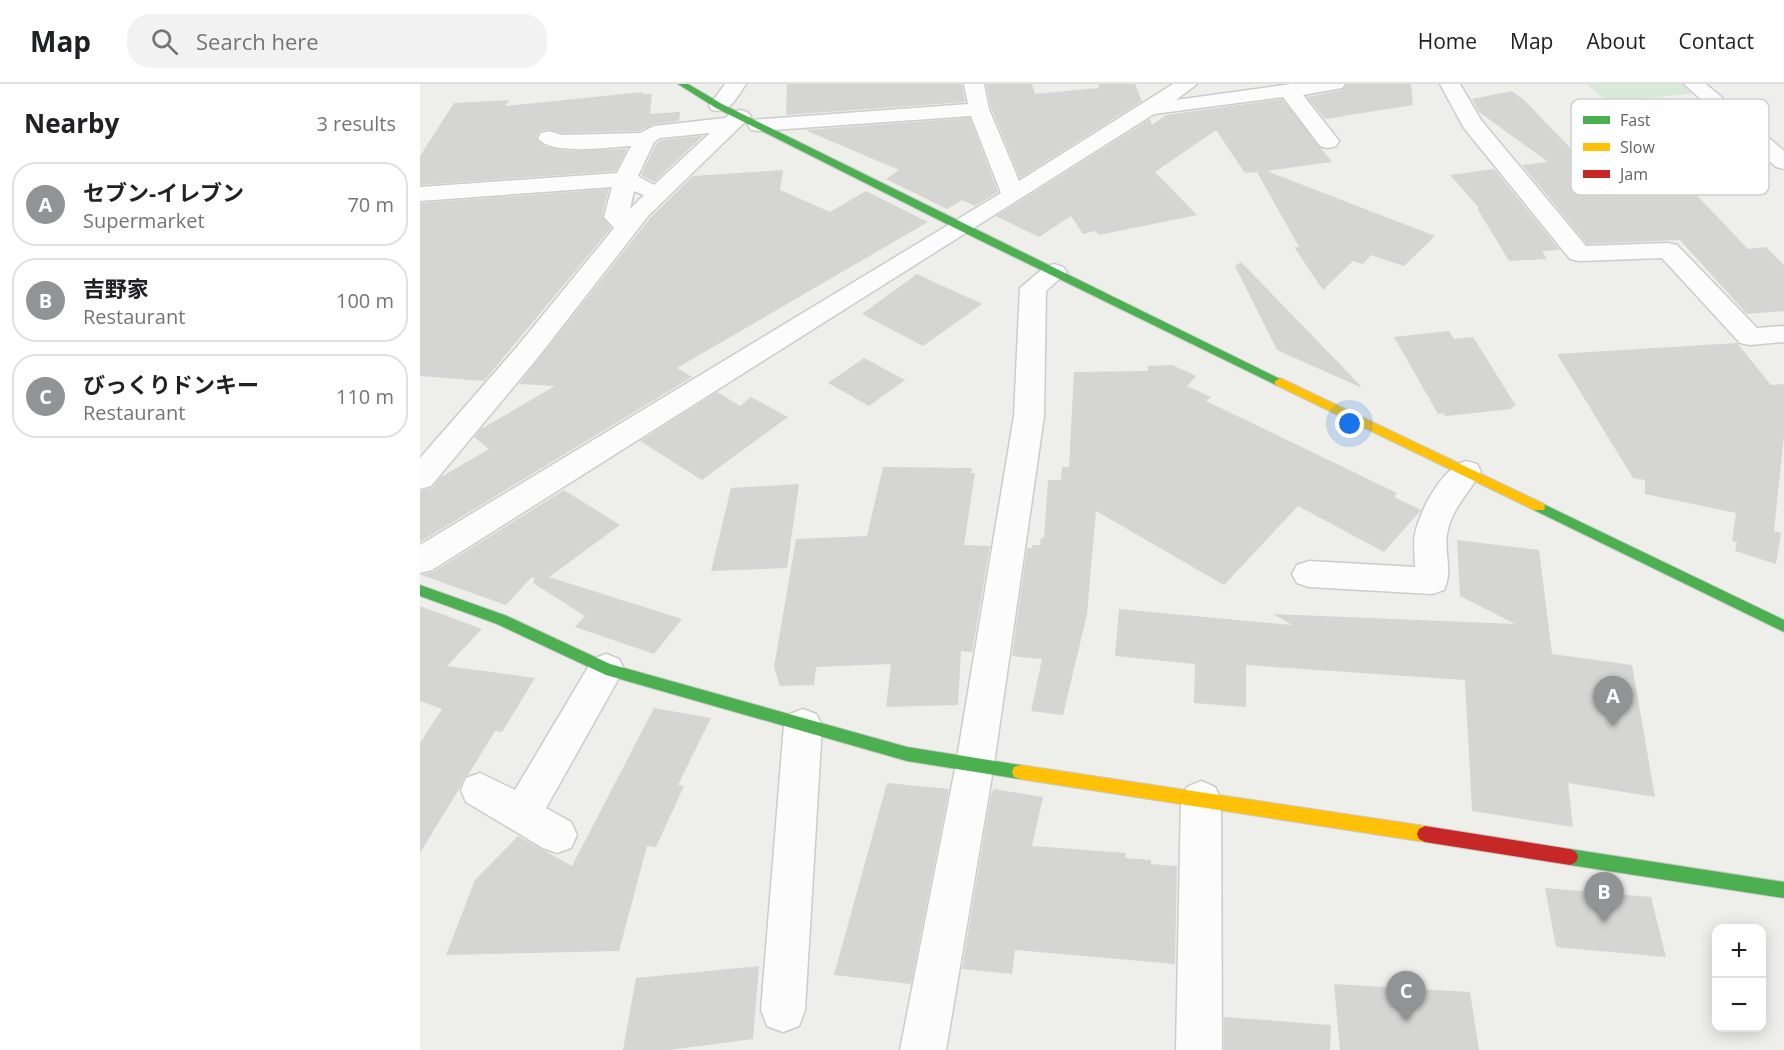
<!DOCTYPE html>
<meta charset="utf-8">
<style>
:root{--surface:#fff;--page:#f2f2f2;--text:#202124;--muted:#757577;--line:#e0e0e0;--accent:#919395}
body{margin:0;font-family:"Open Sans","Noto Sans JP",sans-serif;background:var(--page);color:var(--text)}
.controls{position:absolute;right:18px;bottom:18px;display:grid;overflow:hidden;border-radius:12px;box-shadow:0 3px 15px #0003}
.controls button{width:54px;height:54px;display:grid;place-items:center;padding:0;border:0;border-bottom:2px solid var(--line);background:var(--surface);color:var(--text);font:30px sans-serif}
.you{position:absolute;left:930px;top:340px;width:21px;height:21px;margin:-15px;border:4px solid #fff;border-radius:50%;background:#1a73e8;box-shadow:0 0 0 9px #1a73e833}
.badge{display:grid;place-items:center;width:39px;height:39px;border-radius:50%;background:var(--accent);color:#fff;font-size:20px;font-weight:700}
.pin{position:absolute;translate:-50% -50px;filter:drop-shadow(0 2px 3px #0008)}
.pin::after{content:'';position:absolute;top:32px;width:21px;height:18px;background:inherit;clip-path:polygon(0 0,100% 0,50% 100%)}
.list{margin:0;padding:0;list-style:none}
h2{display:flex;justify-content:space-between;align-items:center;height:78px;margin:0;padding:0 24px;font-size:26px}
h2 small{font-size:20px;font-weight:400;color:var(--muted)}
.list li{display:grid;grid-template-columns:39px 1fr auto;gap:18px;align-items:center;box-sizing:border-box;height:84px;margin:0 12px 12px;padding:0 12px;border:2px solid var(--line);border-radius:24px}
.list b{display:block;font-size:22px;white-space:nowrap}
.list p{margin:0;font-size:20px;white-space:nowrap;color:var(--muted)}
.list em{font-size:20px;font-style:normal;color:var(--muted)}
.icon{flex:none;width:33px;height:33px;fill:none;stroke:currentColor;stroke-width:2;stroke-linecap:round;stroke-linejoin:round}
.map{position:relative;flex:none;width:1364px;height:966px;overflow:hidden}
header{display:flex;align-items:center;gap:36px;box-sizing:border-box;height:84px;padding:0 30px;background:var(--surface);border-bottom:2px solid var(--line)}
header strong{font-size:28px}
nav{display:flex;gap:33px;margin-inline-start:auto;font-size:21px}
.search{width:420px;height:54px;background:var(--page);display:flex;align-items:center;gap:15px;box-sizing:border-box;padding:0 21px;border-radius:24px;color:var(--muted);font-size:22px}
main{display:flex}
aside{flex:1;background:var(--surface)}
.map>svg:first-child{display:block}
.green{fill:#d9e9d8}
.building{fill:#d5d5d3}
.lines{fill:none;stroke-linecap:round;stroke-linejoin:round}
.street-casing{stroke:#cbcccb;stroke-width:3}
.fast-casing{stroke:#cacaca;stroke-width:2}
.slow-casing{stroke:#cacaca;stroke-width:2}
.jam-casing{stroke:#cacaca;stroke-width:2}
.street{fill:#fcfcfc;fill-rule:evenodd}
.fast{fill:#4caf50;fill-rule:evenodd}
.slow{fill:#ffc107;fill-rule:evenodd}
.jam{fill:#c62828;fill-rule:evenodd}
.key{fill:#fff;stroke:#cfd0d1;stroke-width:1.5}
.key-label{font-size:16px;fill:#5f6267}
</style>
<header>
<strong>Map</strong>
<div class="search"><svg class="icon" aria-label="search" viewBox="0 0 24 24"><circle cx="10" cy="10" r="6"/><path d="M15 15l6 6"/></svg>Search here</div>
<nav><a>Home</a><a>Map</a><a>About</a><a>Contact</a></nav>
</header>
<main>
<aside>
<h2>Nearby<small>3 results</small></h2>
<ul class="list">
<li><span class="badge">A</span><div><b>セブン-イレブン</b><p>Supermarket</p></div><em>70 m</em></li>
<li><span class="badge">B</span><div><b>吉野家</b><p>Restaurant</p></div><em>100 m</em></li>
<li><span class="badge">C</span><div><b>びっくりドンキー</b><p>Restaurant</p></div><em>110 m</em></li>
</ul>
</aside>
<div class="map">
<svg width="1364" height="966" viewBox="0 0 1364 966">
<rect width="100%" height="100%" fill="#eeeeea"/>
<path class="green" d="M1167,0h101l10,9 -90,9z"/>
<path class="building" d="M367,0h175l3,18 -179,13z
M566,0h46l3,10 64,-6 -1,-4h37l7,17 -122,77 -29,-70z
M927,0h64l2,21 -88,14 -18,-22 35,-7z
M1092,7l12,9 87,90 75,-6 62,65 18,-2 18,18v46l-37,3 -67,-74 -93,4 -65,-79 26,-3 -69,-50 -7,-13z
M223,8l-1,2h10l-2,20 30,-2 -1,9 -25,3 -15,7 -77,2 -14,-4 -8,2 -4,6 8,9 23,5 60,-2 -11,22 -196,14v-29l34,-53 55,-3 -4,6z
M862,15l50,63 -65,9 168,65 -31,30 -33,-11 -8,9 -10,-3 -30,29 -29,-43h5l-42,-75 -12,1 -29,-43 -61,42 42,43 -98,20 -4,-4 -12,3 -12,-18 -32,21 -43,-21 154,-97 2,6 14,-10z
M550,34l28,74 -23,14 -13,-6 -15,9 -61,-30 13,-9 -94,-40z
M281,52h2l-49,46 -13,-7 15,-31 5,-4z
M1074,85l66,81 -18,1 5,8 -38,2 -32,-53h2l-29,-33z
M363,86l-3,20 50,22 36,-21 62,31 -251,146 15,9 -272,165v-51l12,-3 9,-11 48,-28 -15,-12 7,-8 74,-43 -36,-2 132,-167 42,-41z
M189,105l-7,27 9,12 -127,153 -64,-5v-173z
M821,178l120,124 -1,1 -83,-37 -42,-84z
M497,190l65,30 -59,42 -61,-32z
M1029,247l5,8 19,-2 43,69 -5,1 1,2 -66,7 -3,-3 -5,1 -44,-77z
M1317,259l34,42 13,-1v51l-10,96 7,2 -5,31 -41,-13 2,-9 -5,-1 4,-28 -91,-19v-14l-12,-2 -76,-124z
M444,274l41,22 -36,26 -41,-23z
M752,281l24,11 -9,10 24,11 -5,4 191,92 -3,4 27,13 -37,42 -86,-46 -74,79 -128,-74 -9,103 -24,101 -32,-4 11,-52 -30,-3 15,-108h5v-3h8l1,-7h3l4,-58h13l1,-13h7l5,-95 74,-1v-5z
M297,308l23,14 11,-9 37,20 -86,63 -62,-39z
M463,383l89,1 -1,5h4l-11,72 26,1 -18,106 -11,-1 -3,54 -72,2 5,-43 -75,3 -2,18 -34,1 -6,-19 22,-128 71,-3z
M379,400l-12,84 -76,3 20,-83z
M144,406l56,35 -71,52 133,42 -28,35 -79,-27 10,-11 -52,-33 2,-5h-4l-25,27 -85,-30 12,-3z
M1037,456l82,10 13,104 80,11 23,132 -87,-14 5,44 -101,-16 -7,-131 -219,-15v42l-52,-4 1,-39 -80,-8 4,-47 173,16 -19,-11 242,10 -55,-28z
M0,522l62,23 -35,37 88,12 -33,54 -7,-1 -27,44 -4,2 -5,12 -39,64v-110l22,-34 -22,-8z
M234,624l57,10 -33,67 6,1 -28,61 -9,-1 -28,105 -173,4 29,-75 43,-44 54,30z
M467,699l62,6 -38,195 -77,-9z
M574,705l49,8 -11,49 94,7 -1,5 26,2v4l26,2 -2,98 -160,-14 -3,24 -50,-5 29,-175z
M1125,804l106,9 15,60 -110,-10z
M339,882l-6,73 -84,11h-46l13,-72z
M914,900l136,8 9,58h-139z
M804,933l107,8 -1,25h-106z"/>
<g class="lines">
<g class="street-casing">
<path id="street" d="M305,0h21c-9,13 -17,31 -34,26l-3,-4z
M544,0h20l5,25 30,72 154,-97h24l-21,16 115,-16h54l-3,4 -39,7 36,46 -3,5 -8,2 -8,-2 -37,-49 -129,17 -722,456 -12,3v-28l581,-352 -30,-77 -212,15 -8,-1 -3,-5 3,-5 217,-16z
M1020,0h20l21,36 105,126 82,-3 9,2 80,83 27,-2v16l-34,3 -10,-2 -78,-85 -83,3 -9,-2 -106,-131z
M1264,0h22l78,67v18l-8,-2z
M320,26l7,2 4,4 -4,4 -98,95 -113,145 -105,126 -11,3v-31l96,-110 98,-120 -10,-11 8,-30 -192,14v-14l197,-14 14,-27c-21,1 -81,10 -93,-8l3,-5 8,-2 13,4 78,-2 14,-7 71,-8 8,-6zM290,49l-56,52 -16,-9 16,-34 6,-4zM214,107l10,4 -14,14z
M634,180l9,3 4,5 -21,19 -2,125 -50,348 -48,286h-46l56,-286 58,-348 6,-128 25,-21z
M1046,377l11,3 4,8c-12,21 -30,37 -34,62 -3,19 6,38 -3,56l-12,4 -123,-7 -12,-4 -5,-9 5,-9 12,-4 106,6c0,-10 -2,-23 0,-33 5,-24 27,-66 51,-73z
M186,570l13,5 5,10 -78,139 25,14 6,13 -6,13 -14,5 -14,-5 -77,-46 -5,-12 5,-12 14,-5 35,17 78,-131z
M383,625l13,5 6,11 -17,285 -6,16 -16,6 -16,-6 -6,-16 23,-285 6,-11z
M781,697l14,6 6,12 1,251h-46l5,-251 6,-12z"/>
</g>
<g class="fast-casing">
<path id="fast" d="M258,0h10l34,20 564,278 -2,3h-8l-319,-156 -241,-121z
M1119,418l245,118v12l-250,-122 -1,-3 1,-3z
M0,501l87,31 103,48 297,83 113,18 6,2 2,5 -2,5 -6,2 -113,-18 -301,-86 -109,-51 -77,-28z
M1150,765l214,33v16l-214,-33 -6,-3 -2,-5 2,-5z"/>
</g>
<g class="slow-casing">
<path id="slow" d="M860,294l264,126 1,3 -1,3h-10l-258,-125 -2,-3z
M600,681l405,61 6,3 2,5 -2,5 -6,3 -405,-63 -6,-2 -2,-5 2,-5z"/>
</g>
<g class="jam-casing">
<path id="jam" d="M1005,742l145,23 6,3 2,5 -2,5 -6,3 -145,-23 -6,-3 -2,-5 2,-5z"/>
</g>
<use href="#street" class="street"/>
<use href="#fast" class="fast"/>
<use href="#slow" class="slow"/>
<use href="#jam" class="jam"/>
</g>
<rect x="1151" y="15" width="198" height="96" rx="9" class="key"/>
<rect x="1163" y="32" width="27" height="8" fill="#4caf50"/>
<rect x="1163" y="59" width="27" height="8" fill="#ffc107"/>
<rect x="1163" y="86" width="27" height="8" fill="#c62828"/>
<g class="key-label">
<text x="1200" y="42">Fast</text>
<text x="1200" y="69">Slow</text>
<text x="1200" y="96">Jam</text>
</g>
</svg>
<div class="controls">
<button>+</button>
<button>−</button>
</div>
<div class="you"></div>
<div class="pin badge" style="left:1193px;top:642px">A</div>
<div class="pin badge" style="left:1184px;top:838px">B</div>
<div class="pin badge" style="left:986px;top:937px">C</div>
</div>
</main>
